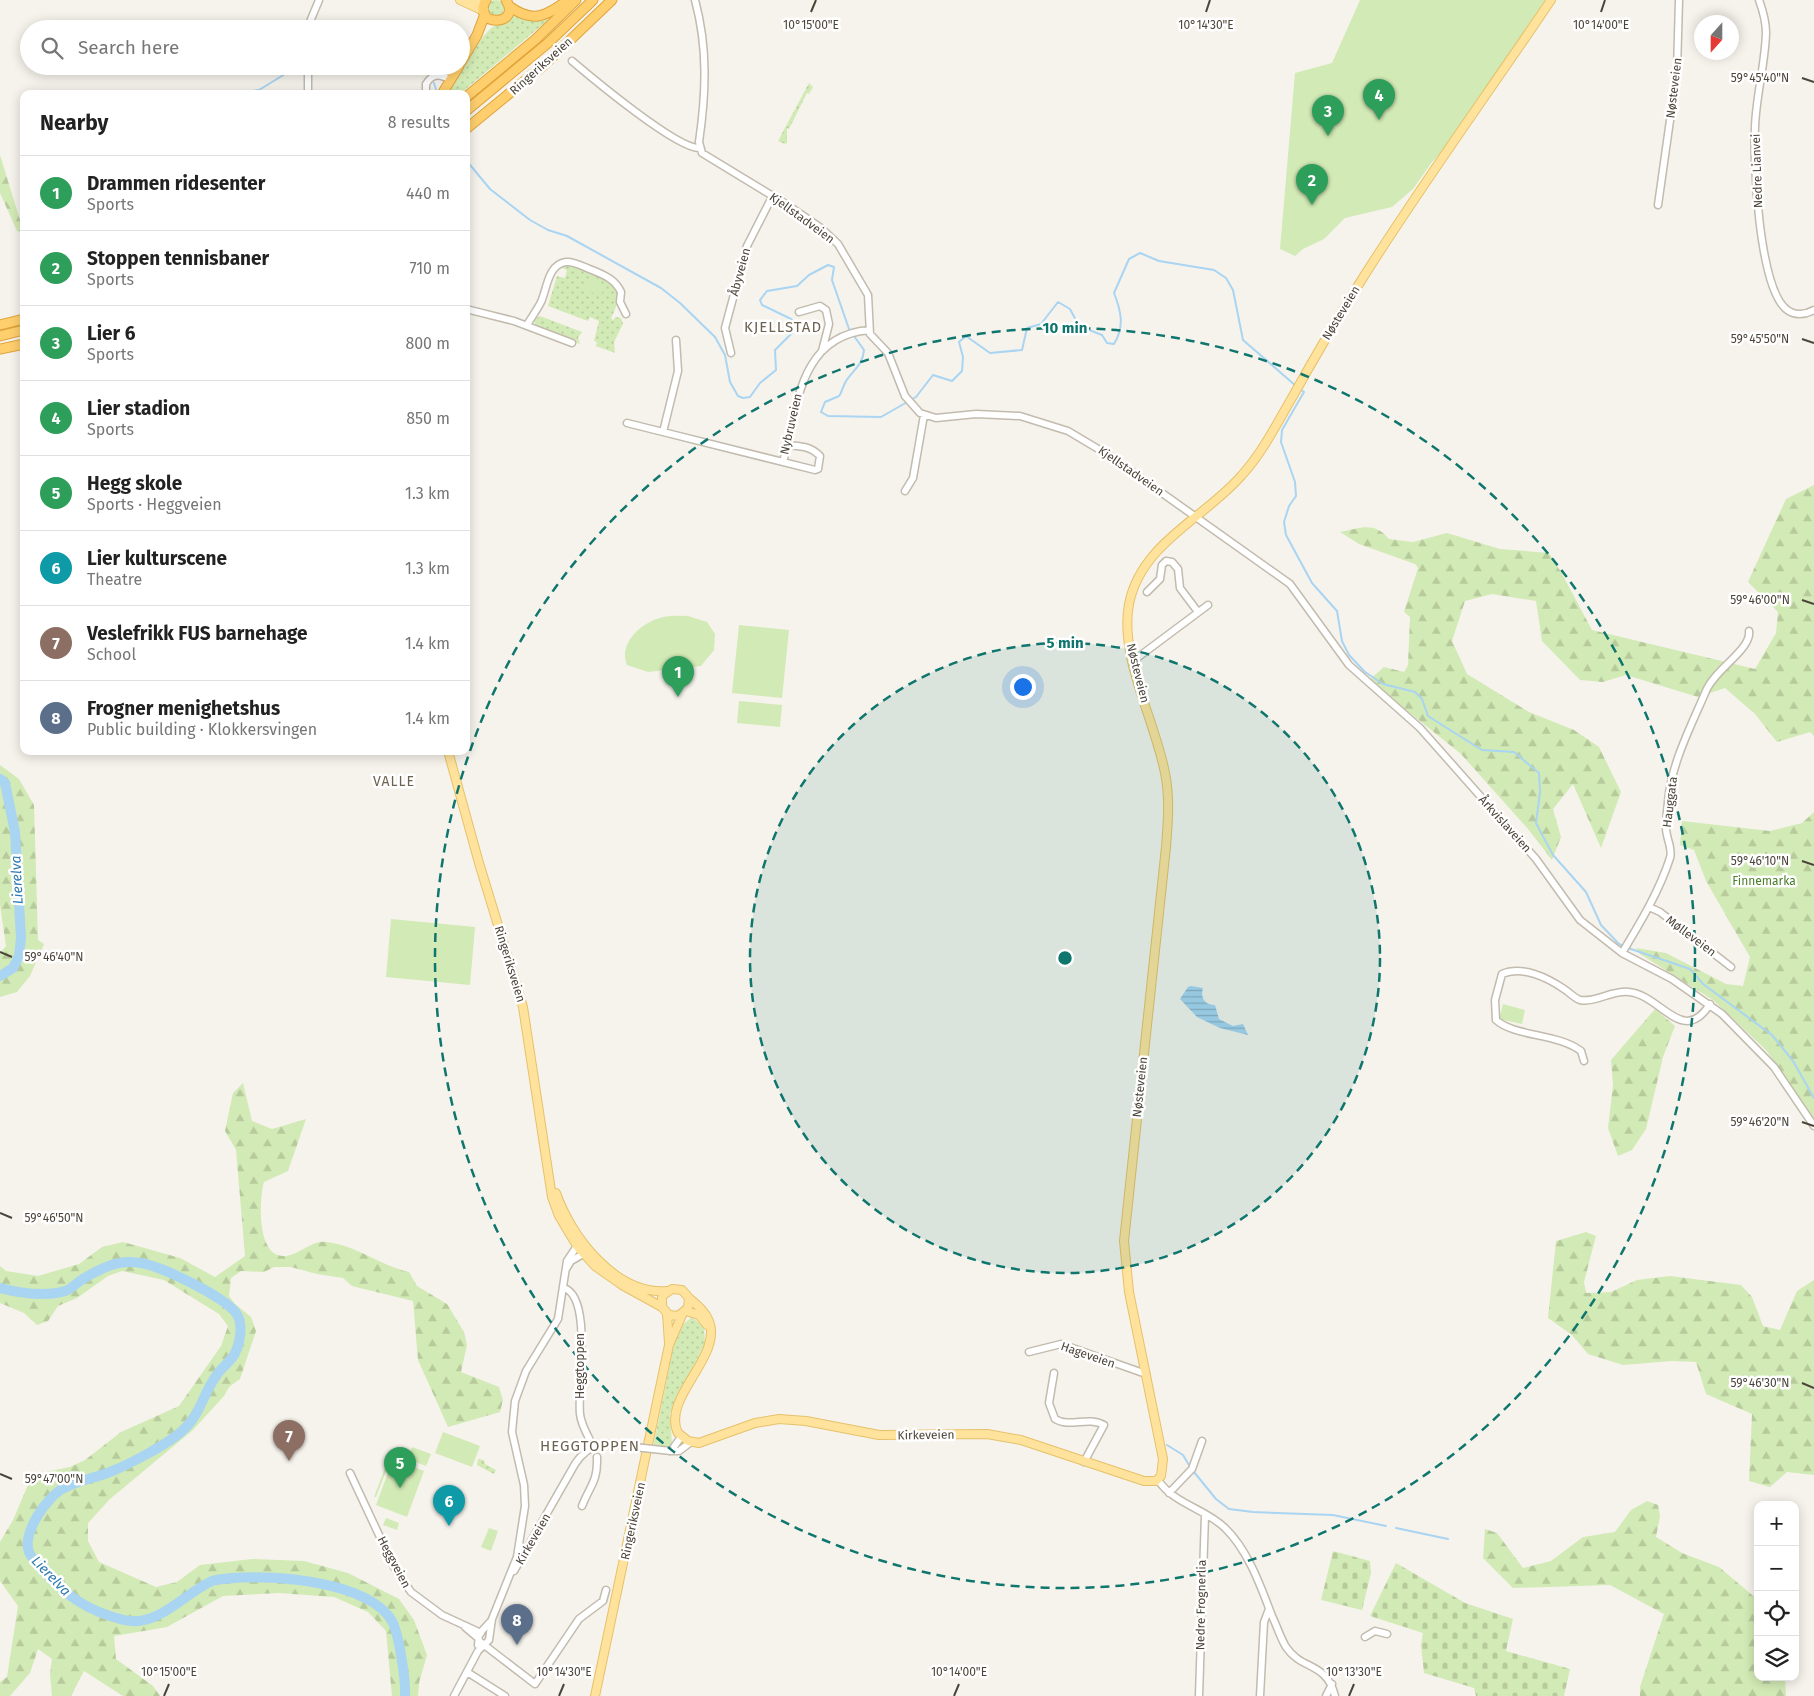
<!DOCTYPE html>
<meta charset="utf-8">
<style>
:root{--surface:#fff;--page:#f6f6f6;--text:#222;--muted:#767676;--line:#e0e0e0;--accent:#ea580c}
body{margin:0;font-family:"Fira Sans",sans-serif;background:var(--page);color:var(--text)}
.controls{position:absolute;right:15px;bottom:15px;display:grid;overflow:hidden;border-radius:10px;box-shadow:0 2px 12px #0003}
.controls button{width:45px;height:45px;display:grid;place-items:center;padding:0;border:0;border-bottom:1px solid var(--line);background:var(--surface);color:var(--text);font:25px sans-serif}
.compass{position:absolute;left:1694px;top:15px;width:45px;height:45px;border-radius:50%;background:var(--surface);box-shadow:0 2px 12px #0003;rotate:201deg}
.you{position:absolute;left:1022px;top:686px;width:18px;height:18px;margin:-12px;border:4px solid #fff;border-radius:50%;background:#1a73e8;box-shadow:0 0 0 8px #1a73e833}
.badge{display:grid;place-items:center;width:32px;height:32px;border-radius:50%;background:var(--accent);color:#fff;font-size:16px;font-weight:700}
.pin{position:absolute;translate:-50% -41px;filter:drop-shadow(0 1px 2px #0008)}
.pin::after{content:'';position:absolute;top:26px;width:18px;height:15px;background:inherit;clip-path:polygon(0 0,100% 0,50% 100%)}
.list{margin:0;padding:0;list-style:none}
h2{display:flex;justify-content:space-between;align-items:center;height:65px;margin:0;padding:0 20px;font-size:21px}
h2 small{font-size:16px;font-weight:400;color:var(--muted)}
.list li{display:grid;grid-template-columns:32px 1fr auto;gap:15px;align-items:center;box-sizing:border-box;height:75px;padding:0 20px;border-top:1px solid var(--line)}
.list b{display:block;font-size:19px;white-space:nowrap}
.list p{margin:0;font-size:16px;white-space:nowrap;color:var(--muted)}
.list em{font-size:16px;font-style:normal;color:var(--muted)}
.icon{flex:none;width:28px;height:28px;fill:none;stroke:currentColor;stroke-width:2;stroke-linecap:round;stroke-linejoin:round}
.map{position:relative;flex:none;width:1814px;height:1696px;overflow:hidden}
.search{position:absolute;background:var(--surface);box-shadow:0 2px 12px #0003;left:20px;top:20px;width:450px;height:55px;display:flex;align-items:center;gap:12px;box-sizing:border-box;padding:0 18px;border-radius:28px;color:var(--muted);font-size:19px}
.panel{position:absolute;background:var(--surface);box-shadow:0 2px 12px #0003;left:20px;top:90px;width:450px;height:665px;border-radius:10px}
.map>svg:first-child{display:block}
.green{fill:url(#green-dots)}
.forest{fill:url(#forest-firs)}
.cemetery{fill:url(#cemetery-stones)}
.pitch{fill:#d2eab5}
.water{fill:url(#water-rules)}
.lines{fill:none;stroke-linecap:round;stroke-linejoin:round}
.stream{stroke:#a9d4f2;stroke-width:2}
.river{stroke:#a9d4f2;stroke-width:10}
.minor-casing{stroke:#c2bbae;stroke-width:9}
.major-casing{stroke:#e6c16a;stroke-width:10}
.highway-casing{stroke:#e0a43c;stroke-width:11}
.minor{stroke:#fff;stroke-width:6}
.major{stroke:#ffe39c;stroke-width:8}
.highway{stroke:#ffcf6e;stroke-width:9}
.minor-bridge-casing{stroke:#c2bbae;stroke-width:9;stroke-linecap:butt}
.minor-bridge{stroke:#fff;stroke-width:6}
.ticks{fill:none;stroke:#4b4439;stroke-width:2}
.ring{fill:none;stroke:#0f766e;stroke-width:2.5;stroke-dasharray:9 6}
.labels{text-anchor:middle;dominant-baseline:central;stroke-width:5;stroke-linejoin:round;paint-order:stroke}
.street-label{font-size:12px;fill:#4b4439;stroke:#fff}
.park-label{font-size:12px;fill:#4a7f2a;stroke:#fff}
.neighbourhood-label{font-size:14px;letter-spacing:1px;fill:#6e6250;stroke:#fff}
.water-label{font-size:14px;font-style:italic;fill:#2e7ab2;stroke:#fff}
.quarter-label{font-size:15px;letter-spacing:1px;fill:#6e6250;stroke:#fff}
.ticks-label{font-size:12px;text-anchor:middle;fill:#4b4439;stroke:#fff;stroke-width:5;stroke-linejoin:round;paint-order:stroke}
.centre{fill:#0f766e;stroke:#fff;stroke-width:2.5}
.ring-label{font-size:15px;text-anchor:middle;font-weight:bold;fill:#0f766e;stroke:#fff;stroke-width:5;stroke-linejoin:round;paint-order:stroke}
</style>
<div class="map">
<svg width="1814" height="1696" viewBox="0 0 1814 1696">
<defs>
<pattern id="green-dots" width="8" height="8" patternUnits="userSpaceOnUse" patternTransform="scale(1.25)"><rect width="8" height="8" fill="#d2eab5"/><path d="M2 2h.1M6 6h.1" fill="none" stroke="#b6ca9c" stroke-width="1.8" stroke-linecap="round"/></pattern>
<pattern id="forest-firs" width="22" height="20" patternUnits="userSpaceOnUse" patternTransform="scale(1.25)"><rect width="22" height="20" fill="#d2eab5"/><path d="M5 1l3.5 6h-7zM16 11l3.5 6h-7z" fill="#b6ca9c"/></pattern>
<pattern id="cemetery-stones" width="16" height="16" patternUnits="userSpaceOnUse" patternTransform="scale(1.25)"><rect width="16" height="16" fill="#d2eab5"/><path d="M2 7V4a2 2 0 0 1 4 0v3zM10 15v-3a2 2 0 0 1 4 0v3z" fill="#b6ca9c"/></pattern>
<pattern id="water-rules" width="6" height="5" patternUnits="userSpaceOnUse" patternTransform="scale(1.25)"><rect width="6" height="5" fill="#a9d4f2"/><path d="M0 2.5h6" fill="none" stroke="#8caec5"/></pattern>
</defs>
<rect width="100%" height="100%" fill="#f6f3ec"/>
<path class="green" d="M488 8a8 8 0 1 1 16 0a8 8 0 1 1-16 0Z
M512,15l33,2 3,3 -88,74h-14c13,-22 26,-46 44,-65 5,-5 14,-5 22,-14z
M809,83l4,4 -4,7 -2,-1 -18,36 -2,-1v15l-2,1 -7,-3z
M563,265c12,0 51,16 55,27 2,8 -4,19 -7,27l3,1 1,-3 6,1 2,6 -9,18 1,11 -19,-7 1,-4 -3,-1 5,-20 -9,-4 -2,4 -40,-15 9,-30 8,2 2,-8 -7,-3z
M540,316l42,16 -4,6 2,6 -44,-17 -2,-7z
M692,1317l12,10 1,16 -35,70 2,32 -5,4 -14,-1 22,-109 6,-13z
M478,1459l6,1 1,4 11,6 -2,4 -17,-9z"/>
<path class="forest" d="M0,155l24,78v1l-7,-3 -17,-38z
M1814,485v251l-4,-4 -33,10 -22,-28 -30,-26 -27,9 -72,-22 -23,7 -23,-2 -38,-39 -6,-40 -44,-7 -27,7 -13,40 15,33 62,38 45,18 25,17 22,45 -20,56 -28,-64 -20,25 8,28 -9,23 -24,-31 -67,-75 -92,-74 15,-13 20,5 4,-7 2,-48 -6,-5 14,-44 -3,-4 -56,-20 -19,-12c21,-4 34,-11 49,7l24,3 34,-9 53,16 49,4 12,19 31,58 163,39 21,-36 2,-21 -30,-30 38,-83z
M0,765l19,14 15,26 4,135 6,4 -14,32 -13,16 -17,5v-44l6,-7 -6,-41z
M1814,812v306l-48,-68 -53,-50 -73,-46 -4,-6 30,5 60,31 17,2 7,-29 -44,-76 -12,-31 -14,-5 2,-24 88,10 32,-8z
M1655,1009l20,17 -12,31 -17,72 -14,21 -14,6 -10,-28 5,-43 -2,-25z
M243,1083l9,38 20,8 34,-10 -18,52 -24,11c-5,18 -8,77 22,74 13,-1 26,-16 40,-14 30,3 55,24 83,30l8,14 30,18 17,28 3,13 -6,27 38,15 4,13 -3,12 -52,15 -30,-67 -5,-59 -61,-15 -9,-8 -26,-4 -26,-7h-17l-10,5 -23,-1 -10,7 -2,18 6,8 16,13 5,14 -16,48 -11,8 -5,9 -31,34 -83,69 -22,24v18l11,21 57,25 21,-5 23,-17 52,-6 52,2 44,12 51,26 15,21 13,35 -8,28 -1,13h-26l-6,-65 -18,-19 -34,-15 -55,-4 -56,3 -56,31 -53,9 2,23 37,27 7,10h-37l-39,-25 -13,25h-19l-2,-22 2,-15 -14,-10 -8,24 -20,23h-10v-14l7,-5 11,-71 -18,-25v-39l13,-22 15,-35 18,-13 24,-5 15,-7 36,-28 58,-26 42,-60 7,-20 -9,-12 -55,-34 -42,-9 -14,5 -31,22 -19,8 -10,15 -11,4 -13,-12 -24,-10v-37l6,5 32,5 41,-12 23,-17 21,-5 57,16 35,19 30,-21 -9,-106 -11,-19 8,-38z
M1586,1232l10,4 -12,46 2,11 25,-1 26,-12 33,-4 71,9 11,12 11,29 17,4 17,-39 17,-11v195l-27,-3 -17,15 -21,-6 3,-67 -46,-20 -10,-32 -24,-1 -49,4 -35,-11 -16,-19 -24,-17 8,-77z
M1647,1501l11,4 2,11 -4,21 26,16 37,14 39,33v77h27l1,19h-146v-9l24,-73 -54,-29 -97,3 -30,-30 2,-29 12,4 26,35 28,-7 32,-24 32,-5 16,-22z"/>
<path class="cemetery" d="M1333,1551l37,10 1,12 -9,37 -41,-10z
M1396,1563l69,40 48,16 -7,32 64,18 -6,27h-88l-2,-8 -50,-15 -3,-28 2,-12 -53,-17z"/>
<path class="pitch" d="M1360,0h185l-96,145 -17,17 -19,27 -21,18 -47,11 -21,21 -21,10 -8,7 -15,-7 15,-176 37,-10z
M586,278l19,7 -4,11 -19,-7z
M688,616l19,6 8,12 -1,16 -13,16 -53,6 -21,-7c-9,-21 14,-42 33,-47 9,-3 19,-2 28,-2z
M739,625l50,5 -7,68 -50,-5z
M739,701l43,4 -2,22 -43,-4z
M391,919l84,8 -5,58 -84,-8z
M1503,1004l22,6 -3,14 -23,-5z
M443,1432l37,14 -8,21 -37,-14z
M412,1447l19,7 -5,12 -18,-7z
M391,1452l2,1 -17,44h-2z
M393,1459l31,12 -17,46 -31,-12z
M386,1518l13,5 -2,7 -14,-5z
M489,1528l9,3 -7,20 -10,-4z"/>
<path class="water" d="M1191,986l12,2c-3,10 2,17 12,17l4,14 14,7 10,-2 5,11 -28,-7 -23,-11 -17,-18 8,-12z"/>
<g class="lines">
<path class="stream" d="M429,66l1,3
M434,83l3,10
M234,94l25,-4 39,-24
M466,160l24,29 40,31 18,10 19,6 94,52 19,15 35,34 10,18 5,27 8,14 5,2 7,-1 10,-14 16,-13 -1,-20 21,-21 1,-3 -6,-7 -29,-14 -2,-5 7,-9 30,-5 12,-11 19,-10 6,2 -2,13 17,49
M854,336l10,14c-1,15 -11,20 -18,31 -3,5 -4,11 -7,15l-14,6 -4,10 7,4 53,1 35,-20 17,-22 19,6 10,-10 1,-14 -4,-15 7,-6 24,17 32,-3 5,-22 14,-4 17,-22 12,7 9,17 23,9 5,8 7,1c11,-18 7,-33 0,-51l15,-34 11,-6 19,8 55,9 12,8 7,12 10,50 53,46
M1300,389l4,3 -22,38 -1,12 14,40 1,14 -7,10 -5,16 2,13 26,48 25,28 5,30 7,14 16,17 18,12 32,8 7,7 6,17 22,14 32,20 32,2 25,21 1,19 -4,31 17,32 33,37 15,33 18,19 5,2
M1628,948l62,21 13,15 69,51 21,26 21,37
M1167,1445l16,10 6,10
M1194,1472l22,27 13,10 24,3 80,3 53,11
M1396,1528l52,11"/>
<path class="river" d="M0,779l5,4 10,49 6,106 -2,18 -6,12 -13,8
M0,1288c20,5 45,9 65,3 7,-2 12,-9 18,-12 28,-17 46,-23 78,-10 18,7 64,29 75,44 8,11 4,31 -2,42 -5,8 -13,13 -18,21 -13,18 -16,40 -34,55 -14,13 -54,34 -72,41 -15,6 -31,8 -46,16 -17,8 -42,45 -35,64 2,6 9,12 13,17 23,27 48,43 82,51 34,8 59,-26 88,-39 6,-2 15,-2 21,-3 42,-3 135,3 159,43 7,13 14,60 13,75"/>
<g class="minor-casing">
<path id="minor" d="M695,0c13,48 11,94 4,142l3,11 84,51 35,24 17,16 30,51 2,39 18,19 17,43 15,17 16,5 40,-4 44,2 48,15 42,25 180,128 59,81 71,63 116,131 44,61 42,33 50,26 50,35 52,53 40,59
M1759,0c4,11 7,21 7,33 -1,32 -10,63 -11,94 -2,35 4,159 31,182 8,7 19,6 28,1
M307,29l12,-29
M572,61c20,17 106,89 128,87
M308,66v28
M426,94v-10c7,-12 15,-9 25,-4
M1658,205l19,-134 2,-71
M466,309l48,12 58,22
M799,312l21,-6 6,4 3,14 -7,27
M527,325c4,-7 10,-15 14,-23 6,-13 7,-38 25,-40 8,-1 18,5 26,8 12,5 23,9 29,22l-1,10 6,12
M676,340l2,31 -15,61 152,38 3,-1 2,-13c-10,-10 -20,-10 -33,-11
M731,353l-6,-25 22,-82 26,-51
M627,423l36,9
M783,462c14,-52 15,-126 86,-132
M905,491l8,-13 11,-63
M1147,592l13,-13 2,-14 4,-4 6,1 6,7 2,19 18,24
M1133,661l75,-56
M1649,907l11,5 71,55
M1622,953c18,-30 37,-61 48,-95 3,-9 -4,-20 -4,-30 0,-8 1,-17 2,-26 3,-38 23,-76 38,-111 8,-21 46,-42 43,-60
M1584,1061l-3,-10c-24,-18 -66,-14 -85,-31l-1,-20 7,-26c20,-9 46,4 62,15 5,3 10,9 16,11 15,3 32,-10 49,-8 32,3 54,55 81,12
M564,1288c29,9 13,102 16,126 1,11 8,22 13,32
M1029,1352l32,-8 85,30
M1054,1373l-5,30 6,16c15,9 33,-3 49,6l-20,37
M671,1451h8l12,-9
M671,1451l10,-14
M350,1473l44,94 17,25 31,23 39,18
M1158,1480c16,24 48,29 67,48 23,22 36,59 47,88 5,10 8,21 14,31 16,24 40,14 49,49
M1169,1493l23,-24 10,-28
M582,1506c8,-21 16,-24 15,-49
M514,1571l61,-107c16,-24 34,-22 59,-17
M465,1627l13,11
M1365,1637l10,-6 12,3
M479,1641l56,43 44,-65 24,-18 3,-11
M478,1645l1,-11 12,-13
M467,1672l38,24
M454,1696l24,-45 11,-11 3,-21 25,-62 8,-51 -1,-21 -12,-53 3,-31 11,-30 32,-52 9,-58 10,-15h8l-2,8 -12,7 -5,8
M1199,1696l6,-181
M1260,1696l4,-74 5,-13
M1326,1696l6,-12"/>
</g>
<g class="major-casing">
<path id="major" d="M460,0l24,11
M466,1l20,-1
M448,751l31,112 44,144 29,190 7,19 18,30 18,20 27,19 40,22 7,8 9,1 10,-8 1,-10 -7,-8 -10,-1 -10,7v11
M556,1193c15,43 59,102 111,98
M689,1298c7,6 16,13 20,23 14,36 -48,77 -31,112l10,8 11,2 56,-20 24,-4 27,2 73,14 108,-1 34,6 123,41h12l5,-5 2,-17 -34,-167 -5,-51 42,-394c2,-25 4,-50 -1,-74 -10,-53 -46,-116 -36,-169 12,-61 76,-86 113,-129 21,-23 35,-52 51,-79 21,-38 43,-75 66,-112 60,-96 128,-189 192,-284
M686,1311l13,4 8,10
M667,1314l2,29
M595,1696l74,-351 13,-30"/>
</g>
<g class="highway-casing">
<path id="highway" d="M486,0c-16,27 37,27 20,0
M509,6c24,18 37,10 59,-6
M461,62l16,-27 8,-21
M442,94l17,-28
M466,97l70,-58 40,-39
M466,111l82,-68 45,-43
M466,129l78,-64 68,-65
M0,325l24,-6
M0,336l24,-6
M0,349l24,-5"/>
</g>
<use href="#minor" class="minor"/>
<use href="#major" class="major"/>
<use href="#highway" class="highway"/>
<g class="minor-bridge-casing">
<path id="minor-bridge" d="M634,1447l37,4"/>
</g>
<use href="#minor-bridge" class="minor-bridge"/>
</g>
<path class="ticks" d="M811,12l5,-12M1206,12l4,-12M1601,12l4,-12M1802,78l12,4M1802,339l12,4M1802,600l12,4M1802,861l12,4M0,952l12,5M1802,1122l12,4M0,1213l12,5M1802,1383l12,5M0,1474l12,5M164,1696l5,-12M559,1696l5,-12M954,1696l5,-12M1349,1696l5,-12"/>
<circle cx="1065" cy="958" r="315" fill="#0f766e" fill-opacity=".12"/>
<g class="ring">
<circle cx="1065" cy="958" r="315"/>
<circle cx="1065" cy="958" r="630"/>
</g>
<g class="labels">
<g class="street-label">
<text transform="translate(541 66) rotate(-42)">Ringeriksveien</text>
<text transform="translate(1674 88) rotate(-83)">Nøsteveien</text>
<text transform="translate(1757 171) rotate(-92)">Nedre Lianvei</text>
<text transform="translate(802 218) rotate(36)">Kjellstadveien</text>
<text transform="translate(740 272) rotate(-75)">Åbyveien</text>
<text transform="translate(1341 313) rotate(-59)">Nøsteveien</text>
<text transform="translate(791 424) rotate(-77)">Nybruveien</text>
<text transform="translate(1131 471) rotate(35)">Kjellstadveien</text>
<text transform="translate(1138 673) rotate(76)">Nøsteveien</text>
<text transform="translate(1670 802) rotate(-83)">Hauggata</text>
<text transform="translate(1505 824) rotate(48)">Årkvislaveien</text>
<text transform="translate(1691 936) rotate(37)">Mølleveien</text>
<text transform="translate(510 964) rotate(73)">Ringeriksveien</text>
<text transform="translate(1140 1087) rotate(-84)">Nøsteveien</text>
<text transform="translate(1088 1355) rotate(19)">Hageveien</text>
<text transform="translate(580 1366) rotate(-90)">Heggtoppen</text>
<text transform="translate(926 1435) rotate(-1)">Kirkeveien</text>
<text transform="translate(633 1521) rotate(-78)">Ringeriksveien</text>
<text transform="translate(533 1539) rotate(-60)">Kirkeveien</text>
<text transform="translate(394 1562) rotate(62)">Heggveien</text>
<text transform="translate(1201 1605) rotate(-89)">Nedre Frognerlia</text>
</g>
<g class="park-label">
<text x="1764" y="881">Finnemarka</text>
</g>
<g class="neighbourhood-label">
<text x="394" y="781">VALLE</text>
</g>
<g class="water-label">
<text transform="translate(17 880) rotate(-93)">Lierelva</text>
<text transform="translate(51 1576) rotate(46)">Lierelva</text>
</g>
<g class="quarter-label">
<text x="783" y="327">KJELLSTAD</text>
<text x="590" y="1446">HEGGTOPPEN</text>
</g>
</g>
<g class="ticks-label">
<text x="811" y="29">10°15'00"E</text>
<text x="1206" y="29">10°14'30"E</text>
<text x="1601" y="29">10°14'00"E</text>
<text x="1760" y="82">59°45'40"N</text>
<text x="1760" y="343">59°45'50"N</text>
<text x="1760" y="604">59°46'00"N</text>
<text x="1760" y="865">59°46'10"N</text>
<text x="54" y="961">59°46'40"N</text>
<text x="1760" y="1126">59°46'20"N</text>
<text x="54" y="1222">59°46'50"N</text>
<text x="1760" y="1387">59°46'30"N</text>
<text x="54" y="1483">59°47'00"N</text>
<text x="169" y="1676">10°15'00"E</text>
<text x="564" y="1676">10°14'30"E</text>
<text x="959" y="1676">10°14'00"E</text>
<text x="1354" y="1676">10°13'30"E</text>
</g>
<circle cx="1065" cy="958" r="8" class="centre"/>
<g class="ring-label">
<text x="1065" y="333">10 min</text>
<text x="1065" y="648">5 min</text>
</g>
</svg>
<div class="controls">
<button>+</button>
<button>−</button>
<button><svg class="icon" aria-label="locate" viewBox="0 0 24 24"><circle cx="12" cy="12" r="6"/><path d="M12 2v4M12 18v4M2 12h4M18 12h4"/></svg></button>
<button><svg class="icon" aria-label="layers" viewBox="0 0 24 24"><path d="M12 4l9 5-9 5-9-5zM3 14l9 5 9-5"/></svg></button>
</div>
<svg class="compass" viewBox="-18 -18 36 36"><path d="M0-13l5 13h-10z" fill="#e53935"/><path d="M0 13l5-13h-10z" fill="#767676"/></svg>
<div class="you"></div>
<div class="pin badge" style="left:678px;top:697px;background:#2e9e5b">1</div>
<div class="pin badge" style="left:1312px;top:205px;background:#2e9e5b">2</div>
<div class="pin badge" style="left:1328px;top:136px;background:#2e9e5b">3</div>
<div class="pin badge" style="left:1379px;top:120px;background:#2e9e5b">4</div>
<div class="pin badge" style="left:400px;top:1488px;background:#2e9e5b">5</div>
<div class="pin badge" style="left:449px;top:1526px;background:#0f9aa8">6</div>
<div class="pin badge" style="left:289px;top:1461px;background:#8d6e63">7</div>
<div class="pin badge" style="left:517px;top:1645px;background:#5c6f8a">8</div>
<div class="search"><svg class="icon" aria-label="search" viewBox="0 0 24 24"><circle cx="10" cy="10" r="6"/><path d="M15 15l6 6"/></svg>Search here</div>
<section class="panel">
<h2>Nearby<small>8 results</small></h2>
<ul class="list">
<li><span class="badge" style="background:#2e9e5b">1</span><div><b>Drammen ridesenter</b><p>Sports</p></div><em>440 m</em></li>
<li><span class="badge" style="background:#2e9e5b">2</span><div><b>Stoppen tennisbaner</b><p>Sports</p></div><em>710 m</em></li>
<li><span class="badge" style="background:#2e9e5b">3</span><div><b>Lier 6</b><p>Sports</p></div><em>800 m</em></li>
<li><span class="badge" style="background:#2e9e5b">4</span><div><b>Lier stadion</b><p>Sports</p></div><em>850 m</em></li>
<li><span class="badge" style="background:#2e9e5b">5</span><div><b>Hegg skole</b><p>Sports · Heggveien</p></div><em>1.3 km</em></li>
<li><span class="badge" style="background:#0f9aa8">6</span><div><b>Lier kulturscene</b><p>Theatre</p></div><em>1.3 km</em></li>
<li><span class="badge" style="background:#8d6e63">7</span><div><b>Veslefrikk FUS barnehage</b><p>School</p></div><em>1.4 km</em></li>
<li><span class="badge" style="background:#5c6f8a">8</span><div><b>Frogner menighetshus</b><p>Public building · Klokkersvingen</p></div><em>1.4 km</em></li>
</ul>
</section>
</div>
